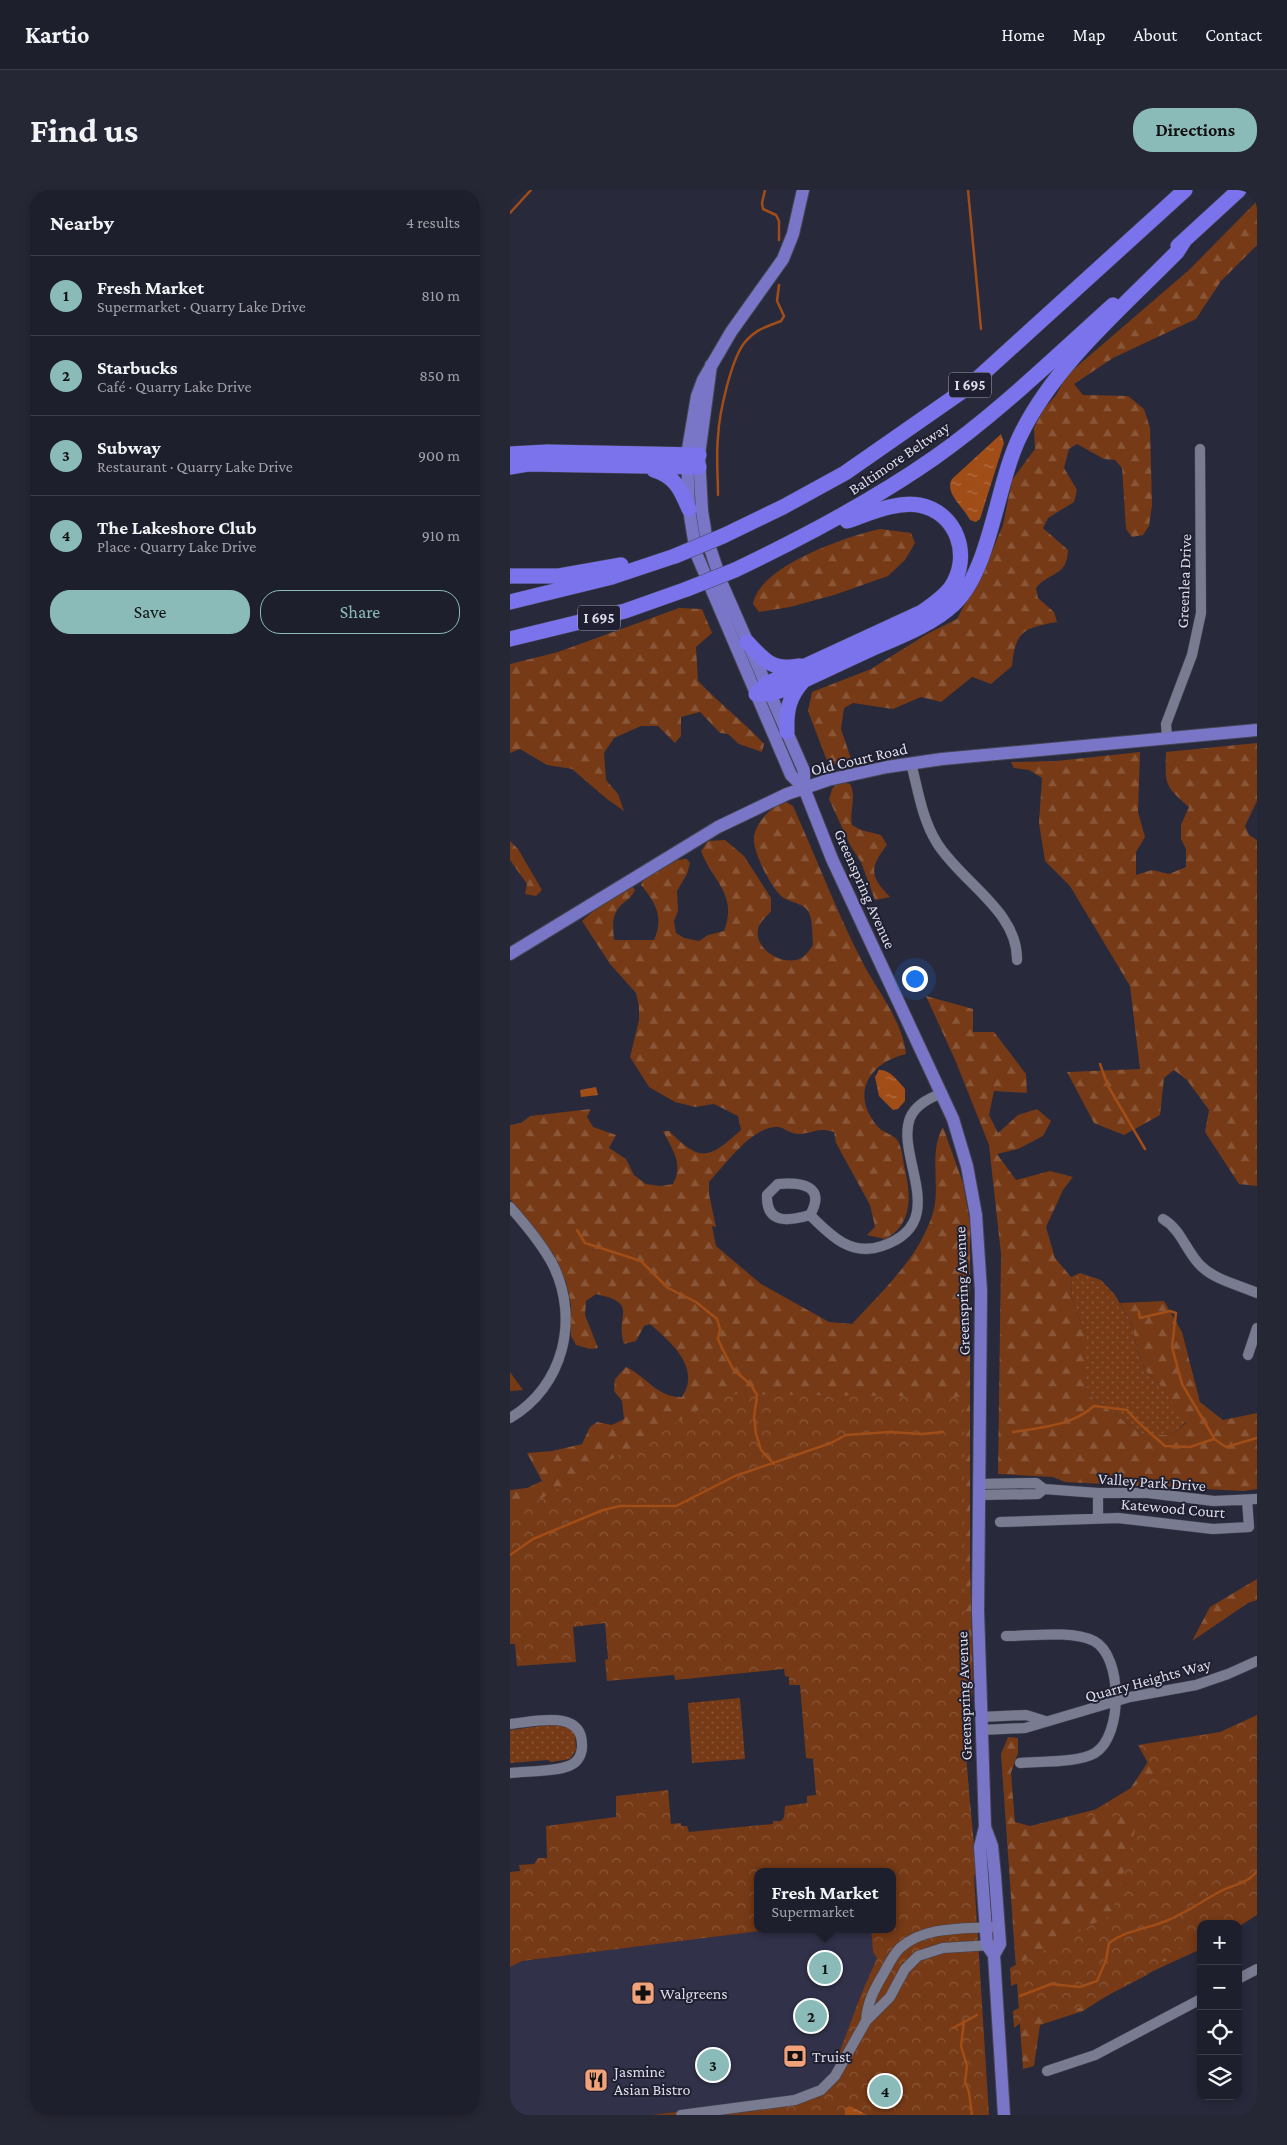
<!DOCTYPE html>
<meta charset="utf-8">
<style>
:root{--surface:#1e1f2c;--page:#262734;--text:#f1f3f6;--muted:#a1a2a9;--line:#3c3d48;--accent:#8bbbb9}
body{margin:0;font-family:"Crimson Pro",serif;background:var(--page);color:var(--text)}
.controls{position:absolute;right:15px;bottom:15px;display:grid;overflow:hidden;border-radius:10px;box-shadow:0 2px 8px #0003}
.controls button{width:45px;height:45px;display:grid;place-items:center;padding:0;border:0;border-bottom:1px solid var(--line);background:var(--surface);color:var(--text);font:25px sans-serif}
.you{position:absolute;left:404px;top:788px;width:18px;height:18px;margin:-12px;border:4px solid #fff;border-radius:50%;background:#1a73e8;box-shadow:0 0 0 8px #1a73e833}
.badge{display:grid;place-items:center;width:32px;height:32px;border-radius:50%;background:var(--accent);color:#111;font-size:16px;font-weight:700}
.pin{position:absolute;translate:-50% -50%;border:2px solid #fff;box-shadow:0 1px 5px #0006}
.popup{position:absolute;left:244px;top:1678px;width:142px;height:65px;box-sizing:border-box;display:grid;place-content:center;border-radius:10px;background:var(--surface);filter:drop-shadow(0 1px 4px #0005);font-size:16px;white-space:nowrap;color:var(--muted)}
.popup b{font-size:19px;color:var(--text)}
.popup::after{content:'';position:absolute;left:50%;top:100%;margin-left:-10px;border:10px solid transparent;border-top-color:var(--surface)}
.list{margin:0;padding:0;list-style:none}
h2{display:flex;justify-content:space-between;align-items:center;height:65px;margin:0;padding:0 20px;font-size:21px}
h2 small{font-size:16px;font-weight:400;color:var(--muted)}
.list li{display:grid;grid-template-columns:32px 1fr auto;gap:15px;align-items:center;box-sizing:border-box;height:80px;padding:0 20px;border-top:1px solid var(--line)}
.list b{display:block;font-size:19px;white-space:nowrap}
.list p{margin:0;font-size:16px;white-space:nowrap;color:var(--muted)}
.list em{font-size:16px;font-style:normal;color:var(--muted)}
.actions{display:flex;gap:10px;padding:15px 20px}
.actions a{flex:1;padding:11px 0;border:1px solid var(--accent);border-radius:20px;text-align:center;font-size:18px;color:var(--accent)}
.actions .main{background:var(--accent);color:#111}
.icon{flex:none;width:28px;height:28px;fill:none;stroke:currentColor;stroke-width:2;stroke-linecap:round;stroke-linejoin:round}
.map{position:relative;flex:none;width:747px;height:1925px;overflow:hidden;border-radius:20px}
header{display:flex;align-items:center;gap:30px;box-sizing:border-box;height:70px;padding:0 25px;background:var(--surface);border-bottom:1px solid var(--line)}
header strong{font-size:24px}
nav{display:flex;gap:28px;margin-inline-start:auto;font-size:18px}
.intro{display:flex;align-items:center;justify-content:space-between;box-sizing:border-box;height:120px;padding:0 30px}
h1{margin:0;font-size:35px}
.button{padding:12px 22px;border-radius:20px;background:var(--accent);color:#111;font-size:18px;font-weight:700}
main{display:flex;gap:30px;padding:0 30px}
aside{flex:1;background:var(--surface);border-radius:20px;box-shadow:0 2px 8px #0003}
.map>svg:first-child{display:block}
.built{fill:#31314a}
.grass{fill:url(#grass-dots)}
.forest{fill:url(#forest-firs)}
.park{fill:url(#park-crowns)}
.water{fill:url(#water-ripples)}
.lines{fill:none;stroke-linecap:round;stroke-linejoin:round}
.stream{stroke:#a14d18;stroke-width:2.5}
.minor-casing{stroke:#464656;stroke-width:11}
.major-casing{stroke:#464656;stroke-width:14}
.highway-casing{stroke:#464656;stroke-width:16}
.minor{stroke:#797b91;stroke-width:10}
.major{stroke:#7a76c7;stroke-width:12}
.highway{stroke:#7a73eb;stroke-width:15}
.highway-bridge-casing{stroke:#464656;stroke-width:16;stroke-linecap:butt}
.highway-bridge{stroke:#7a73eb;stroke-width:15}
.labels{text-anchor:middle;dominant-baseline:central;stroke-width:4;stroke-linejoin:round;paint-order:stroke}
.shield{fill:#1f1f31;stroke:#a3a4b2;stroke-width:1}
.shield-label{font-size:15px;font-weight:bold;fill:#dcdde9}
.street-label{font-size:16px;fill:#dcdde9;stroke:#1f1f31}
.poi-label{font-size:16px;fill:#dcdde9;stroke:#1f1f31;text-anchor:start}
</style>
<header>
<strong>Kartio</strong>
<nav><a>Home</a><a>Map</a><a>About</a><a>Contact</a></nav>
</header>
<div class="intro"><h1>Find us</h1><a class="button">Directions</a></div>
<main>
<aside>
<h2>Nearby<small>4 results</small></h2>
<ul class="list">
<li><span class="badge">1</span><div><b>Fresh Market</b><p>Supermarket · Quarry Lake Drive</p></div><em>810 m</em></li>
<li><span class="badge">2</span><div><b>Starbucks</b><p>Café · Quarry Lake Drive</p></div><em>850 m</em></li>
<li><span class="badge">3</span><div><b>Subway</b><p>Restaurant · Quarry Lake Drive</p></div><em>900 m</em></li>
<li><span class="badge">4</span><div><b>The Lakeshore Club</b><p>Place · Quarry Lake Drive</p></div><em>910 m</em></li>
</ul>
<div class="actions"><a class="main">Save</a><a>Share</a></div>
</aside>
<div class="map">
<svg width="747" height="1925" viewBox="0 0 747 1925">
<defs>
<pattern id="grass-dots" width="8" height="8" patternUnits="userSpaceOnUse" patternTransform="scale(1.25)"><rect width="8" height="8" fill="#763a16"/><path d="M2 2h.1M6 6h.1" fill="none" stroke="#895638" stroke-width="1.8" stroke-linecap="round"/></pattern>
<pattern id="forest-firs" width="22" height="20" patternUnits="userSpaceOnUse" patternTransform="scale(1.25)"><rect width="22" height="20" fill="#763a16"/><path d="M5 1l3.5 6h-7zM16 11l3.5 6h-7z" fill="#895638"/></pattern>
<pattern id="park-crowns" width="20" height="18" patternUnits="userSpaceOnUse" patternTransform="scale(1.25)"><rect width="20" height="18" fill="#763a16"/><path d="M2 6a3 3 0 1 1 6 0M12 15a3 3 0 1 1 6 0" fill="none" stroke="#895638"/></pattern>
<pattern id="water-ripples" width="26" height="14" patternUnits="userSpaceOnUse" patternTransform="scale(1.25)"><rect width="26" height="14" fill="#a14d18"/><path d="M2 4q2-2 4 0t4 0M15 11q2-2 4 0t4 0" fill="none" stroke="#b26f45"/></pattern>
</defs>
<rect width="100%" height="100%" fill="#28293b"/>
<path class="built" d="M264,1739h97l2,23 4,6 -17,39 -29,78 -12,12 -24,10 -144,18h-141v-148l12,-6z"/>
<path class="grass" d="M570,1083l21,7 14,15 16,27 7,30 8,19 15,15 25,36 -10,9 -11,4h-22l-53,-39 -4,-11v-46l-14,-42 -1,-20z
M230,1508l5,61 -53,4 -4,-60z
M53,1533l12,10 1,17 -6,9 -19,3 -3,-2 -38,3v-33z"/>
<path class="forest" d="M747,11v44l-36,36 -25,38 -83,39 -39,26 9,11 45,1 16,13 6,19 2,77 -3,21 -6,9 -11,2 -6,-8 -4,-61 -7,-8 -11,-1 -27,-15 -8,5 -5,19 13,22 -3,12 -26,16 -5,10 25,22c-1,27 -18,21 -32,38l2,10 16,14 3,10c-33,6 -42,9 -45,44l-21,18 -19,-7 -31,25 -20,-5 -28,12 -40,-6 -9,5 -3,21 10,30 -22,7 -21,-55 4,-19 59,-23 56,-35 30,-15 34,-65 12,-29 9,-45 23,-31 -1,-21 9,-18 13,-15 11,-20 122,-105z
M370,339l31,4 4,10 -10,17 -17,16 -54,19 -44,12 -31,5 -6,-8c6,-38 94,-68 127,-75z
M169,418l23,1 10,24 -16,14 2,34c21,22 45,40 66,63l-2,8 -23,-8 -11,-10 -8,-1 -20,-21 -19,5v19l-6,7 -17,-17h-17l-27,12 -10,15 2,27 12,14 6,17 -17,-12 -35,-30 -25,-4 -27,-16 -10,4v-89l48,-12z
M747,553v58l-12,25 4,9 8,5v346l-18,-2 -34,-52 4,-22 -22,-30 -13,-10 -10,8 -4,37 -36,20 -30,-12 -27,-51 73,-3 -10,-83 -60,-100 -25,-25 -6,-38 3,-45 -13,-8 -15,-2 -3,-6 45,-1 84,-9 -2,60 7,25 -9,15v23l16,-5 17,4 17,-7v-18l-5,-10v-14l8,-18c-25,-22 -24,-23 -23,-55z
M329,591l11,3c7,14 -1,26 2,41l9,5 20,5 6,10c-19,24 -16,32 3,52l-15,3 -14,-38 -11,-17 -21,-46 3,-10z
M276,612l7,4c24,53 46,112 73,163 15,26 37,55 40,85 -38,9 -56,41 -28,73 6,7 17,7 21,16 3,7 4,15 5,23 7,27 10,58 -19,73l-18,-4 8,-8 -5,-22 -34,-62 -2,-11c-16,-5 -20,1 -34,2 -10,1 -14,-6 -22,-7 -25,-2 -54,39 -69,55v12l7,33 -4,-1 4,20 45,38 68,38 23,2c31,-34 67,-66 81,-111 8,-28 -5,-59 10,-86l20,56 7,40v340l3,126 -8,60 12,127 -24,-6 -79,-188 -364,-106v-86l17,-2 15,-7 -15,-28 25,-2 30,-7 8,-17 7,-5 15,3 12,-6 -2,-18 -8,-10 1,-12 11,-12c20,9 31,31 56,30 19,-29 -10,-54 -32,-73l-6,2 -8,15 -12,3c-10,-30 17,-40 -28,-50l-10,7 -1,14 13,33 -8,1 -14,-4 -5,-9v-31l-5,-23 -14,-29 -42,-54v-74l11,-2 9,-7 61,-7 -4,8 6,10 23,8 -7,13 17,11 8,16 12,9 15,2 12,-2c11,-20 -1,-35 -10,-53h6c33,33 40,27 72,-1l-3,-14 -24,-12 -19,3 -20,-5 -26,-15 -19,-30 9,-37v-13l-3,-14 -26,-29 -28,-43 37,-32 12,-4 4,5c-4,8 -7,9 -14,15 -10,10 -8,22 -7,35h40c10,-22 2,-37 -13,-55 7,-16 30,-26 46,-26l3,4 -3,11 -10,17 1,20 -4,10 2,12 8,5 15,3 9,-6 16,-4c14,-37 -11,-49 -23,-80l7,-10 17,-1 19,16 27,42v13c-3,4 -10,10 -12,15 -9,22 26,43 44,31 4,-3 7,-8 10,-12 -1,-9 0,-26 -5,-34 -6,-9 -19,-8 -27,-15 -10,-9 -29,-45 -27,-59 2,-16 18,-31 32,-35z
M0,651l8,8 24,41 -6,6 -11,-2 2,-10 -17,-24z
M416,806l47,13v23h21l32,42 1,19 -33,-2 -5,24 9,18 20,-18 19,-6 14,12 -8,15 -25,13 -21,5 19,26 34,-9 23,6 -10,13 -17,37 9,31 16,19 1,20 14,42v46l4,11 53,39h22l11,-4 10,-8 -25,-37 -15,-15 -8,-19 -7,-30 -11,-19 44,-2 18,31 18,70 23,18 34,-7v76l-13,2 -179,-9 -12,-5 -55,-3 3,-220 -12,-109 -33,-83z
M0,1182l13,18 -13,1z
M747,1389v21l-9,3 -56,38 18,-34z
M747,1535v190l-19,12v-3h-37v25l-74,34 -44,28 -43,14 -6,41 -11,3 -22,-315 7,-17 10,1v15l-7,20 4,49 15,4 91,-23 38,-58z"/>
<path class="park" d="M217,1204l237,3 1,337 24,381h-338l144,-18 24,-10 12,-12 29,-78 17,-39 -4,-6 -2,-23h21v-57h-134v57h17l-253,32 -12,6v-95l10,-1 -1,-6 15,-1 4,-6h9l-1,-32 70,-9v-21l52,-6 3,34 10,-1v3h6l2,6 84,-8v-3h8l3,-4 1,-11 22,-3v-7l9,-1 -3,-36 -7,-1 -6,-73h-11v-8l-4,-1 -1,-7 -109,11 -1,-5 -67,6 -2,-21 3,-1 -3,-36 -32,4 3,35 -59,4 -2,-22h-5v-128z
M747,1525v193l-30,16h-26v13l-31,16 -23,22 -52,27 -40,15 -18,-7 -23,18 -1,-17 10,-5 -2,-24 -10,4 -1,-18 102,-54 27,-98 -56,1 71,-43 -16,-29 82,-13z"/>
<path class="water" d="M491,244l3,9 -24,76 -4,3 -6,-2c-7,-14 -26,-27 -18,-41z
M369,880c11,-1 19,11 26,19v12l-7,8 -5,1 -14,-14 -4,-19z
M86,897l2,8 -17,2 -1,-7z
M340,1916l2,1 15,8h-22v-7z"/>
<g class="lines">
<path class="stream" d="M255,0l-3,13 1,6 13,6 3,6v19
M458,0l13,139
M0,23l21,-23
M208,305c0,-19 -2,-39 0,-58 1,-23 13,-78 27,-95 11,-13 21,-15 36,-21l3,-5 -7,-15 2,-16
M590,874l8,22 37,63
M67,1040l8,13 56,18 27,27 28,14 21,17 3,10 -2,10 4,9 11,21 18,16 6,10 -3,22 2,17 5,16 13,14
M629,1122l1,6 30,-7 6,2 -4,34 10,37 32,54
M503,1242c26,-4 61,-7 81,-26l33,4c11,14 25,24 38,36l25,1 24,-8 12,8 31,-9
M0,1365l23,-16 70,-29 17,-4h56l59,-30 96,-33 15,-8 44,-3 32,2 21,-2
M510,1806l31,-12 29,3 17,-6 9,-21 3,-17c17,-13 38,-14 57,-22 20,-8 36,-20 55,-30 13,-7 27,-7 36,-20
M454,1831l-3,25 6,20 -2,16 4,10 3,23
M443,1838l24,-13"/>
<g class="minor-casing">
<path id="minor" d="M657,548l-1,-14 26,-69 9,-42 -1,-164
M401,573c7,27 11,56 26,80 24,39 81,68 80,117
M0,1017c16,18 32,37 43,58 27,55 10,122 -43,153
M300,1025c-21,6 -44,10 -43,-20l11,-11c22,-2 49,1 32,31 20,20 41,42 72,31 70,-23 13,-89 28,-128 6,-14 20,-20 32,-25
M653,1029c19,11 23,33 38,47 14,14 38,19 56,27
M738,1165l9,-27
M470,1294l56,-1 8,6 54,4h50l66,8 43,-2
M470,1305l58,-1 6,-5
M588,1328v-25
M490,1332l118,-4 95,11 36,-2 -2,-27
M496,1446c25,0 66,-6 88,5 29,15 29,95 1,112 -17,10 -55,8 -75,10
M471,1527l45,-2 19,6
M0,1534c24,-2 73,-16 72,22 0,8 -4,16 -11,19 -14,7 -45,6 -61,8
M471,1540l44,-2 105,-31 66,-12 32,-11 29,-13
M728,1789l19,-10
M356,1831c1,-17 7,-29 15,-43 6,-10 11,-22 19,-30 24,-22 63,-19 93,-21
M537,1881l48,-16 106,-56
M171,1925l114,-15 26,-10 14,-14 31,-55 24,-24 15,-28 13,-13 25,-8 49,-3"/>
</g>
<g class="major-casing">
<path id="major" d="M293,0l-10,44 -10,25 -52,73 -28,48 -6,16 -10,59 2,54 7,44 95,222 13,13
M201,175l-12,90 3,56 4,25 16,48 82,187v17l28,71 121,260 14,47 9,49 5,76 -3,320 7,216 -5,20 7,98 7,10
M0,764l208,-127 69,-33 41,-14 59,-13 55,-8 315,-29
M475,1637l7,19 3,30 5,68 -6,11 10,160"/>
</g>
<g class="highway-casing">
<path id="highway" d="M668,56l61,-56
M0,264l37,-2 152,3
M0,277l18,-3 171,3
M144,280c21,6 27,20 35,39
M213,346l60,-29 62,-34 122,-85 218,-198
M225,380c69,-33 136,-68 199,-112 64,-45 120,-100 179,-153
M0,386h49l62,-11
M0,412l102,-25 63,-21
M0,449l115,-28 62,-22
M237,452c18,19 25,29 53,24
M246,504h15l14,-5c31,-14 62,-29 93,-43 26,-11 56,-23 76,-42 37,-35 42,-119 66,-168 34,-71 102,-128 157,-184l7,-11
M246,504l10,-10 156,-72c10,-7 22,-15 29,-25 21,-31 6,-75 -32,-82 -23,-4 -51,9 -72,16
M277,542c-1,-22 2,-35 16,-51"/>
</g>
<use href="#minor" class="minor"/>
<use href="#major" class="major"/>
<use href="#highway" class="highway"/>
<g class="highway-bridge-casing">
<path id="highway-bridge" d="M165,366l48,-20
M177,399l48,-19"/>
</g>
<use href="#highway-bridge" class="highway-bridge"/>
</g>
<defs>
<g id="pharmacy-square" transform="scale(1.25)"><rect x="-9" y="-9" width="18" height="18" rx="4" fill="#f0a27a" stroke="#1f1f31"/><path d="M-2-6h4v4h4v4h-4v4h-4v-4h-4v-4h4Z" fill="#111"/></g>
<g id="bank-square" transform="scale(1.25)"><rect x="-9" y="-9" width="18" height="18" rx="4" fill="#f0a27a" stroke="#1f1f31"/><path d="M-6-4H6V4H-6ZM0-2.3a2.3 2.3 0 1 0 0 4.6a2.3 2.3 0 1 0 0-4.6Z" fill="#111"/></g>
<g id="restaurant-square" transform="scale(1.25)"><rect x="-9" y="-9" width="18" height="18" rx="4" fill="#f0a27a" stroke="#1f1f31"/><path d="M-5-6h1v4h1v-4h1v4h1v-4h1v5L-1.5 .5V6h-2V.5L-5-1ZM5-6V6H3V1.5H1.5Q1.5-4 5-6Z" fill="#111"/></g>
</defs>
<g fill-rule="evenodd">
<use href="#pharmacy-square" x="133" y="1803"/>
<use href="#bank-square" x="285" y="1866"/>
<use href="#restaurant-square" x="86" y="1890"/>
</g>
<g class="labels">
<g class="shield">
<rect x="439" y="182.5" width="42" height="25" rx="4"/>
<rect x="68" y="415.5" width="42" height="25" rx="4"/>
</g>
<g class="shield-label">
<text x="460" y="195">I 695</text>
<text x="89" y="428">I 695</text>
</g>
<g class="street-label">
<text transform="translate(389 268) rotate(-34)">Baltimore Beltway</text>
<text transform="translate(674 391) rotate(-88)">Greenlea Drive</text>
<text transform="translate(349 569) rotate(-13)">Old Court Road</text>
<text transform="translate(355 699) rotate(66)">Greenspring Avenue</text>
<text transform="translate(452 1101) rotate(-92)">Greenspring Avenue</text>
<text transform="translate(642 1292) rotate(4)">Valley Park Drive</text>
<text transform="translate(663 1318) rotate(5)">Katewood Court</text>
<text transform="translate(638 1490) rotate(-15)">Quarry Heights Way</text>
<text transform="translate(454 1506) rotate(-92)">Greenspring Avenue</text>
</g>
<g class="poi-label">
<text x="150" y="1803">Walgreens</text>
<text x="302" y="1866">Truist</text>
<text x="104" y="1881">Jasmine<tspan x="104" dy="18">Asian Bistro</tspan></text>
</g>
</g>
</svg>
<div class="controls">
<button>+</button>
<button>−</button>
<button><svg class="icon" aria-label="locate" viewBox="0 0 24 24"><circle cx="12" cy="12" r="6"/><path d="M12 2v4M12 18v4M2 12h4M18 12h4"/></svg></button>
<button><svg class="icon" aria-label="layers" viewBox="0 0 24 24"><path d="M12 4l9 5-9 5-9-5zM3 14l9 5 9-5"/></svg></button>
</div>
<div class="you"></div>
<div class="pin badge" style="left:315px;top:1778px">1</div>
<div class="popup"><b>Fresh Market</b>Supermarket</div>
<div class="pin badge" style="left:301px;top:1826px">2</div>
<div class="pin badge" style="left:203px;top:1875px">3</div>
<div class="pin badge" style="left:375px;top:1901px">4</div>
</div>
</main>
